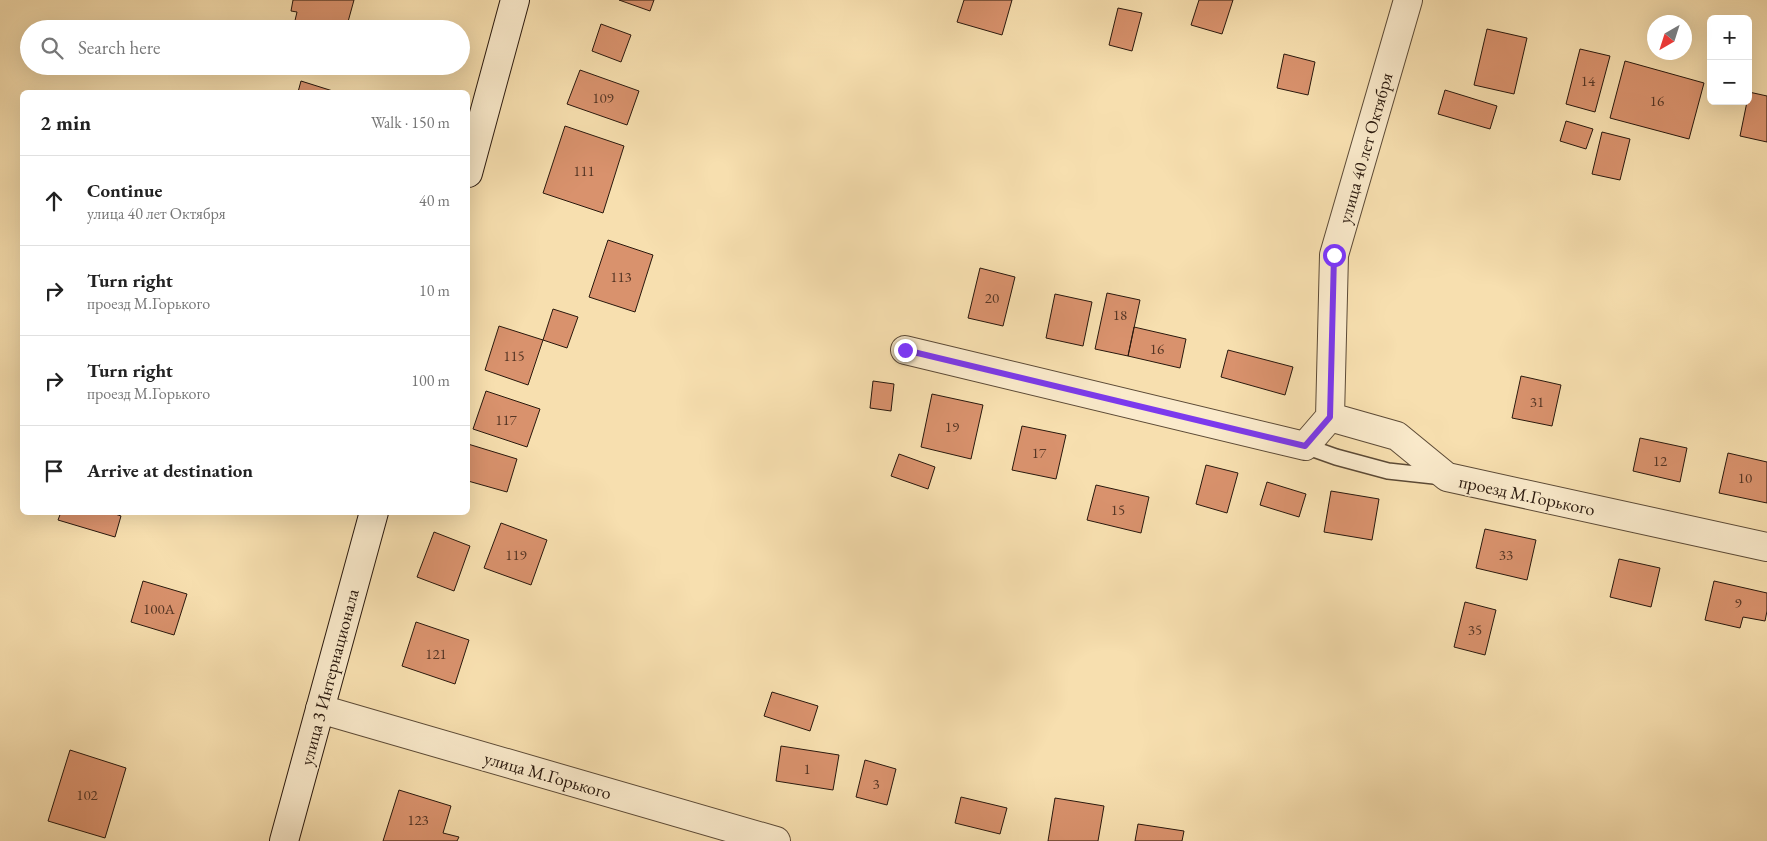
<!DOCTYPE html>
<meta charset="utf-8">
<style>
:root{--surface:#fff;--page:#f2f2f2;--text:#222;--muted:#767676;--line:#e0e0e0}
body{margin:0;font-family:"EB Garamond",serif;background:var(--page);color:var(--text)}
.controls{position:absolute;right:15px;top:15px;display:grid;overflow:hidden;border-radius:8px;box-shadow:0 5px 20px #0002}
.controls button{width:45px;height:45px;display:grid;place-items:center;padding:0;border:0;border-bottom:1px solid var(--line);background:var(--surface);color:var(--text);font:25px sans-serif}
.compass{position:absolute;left:1647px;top:15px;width:45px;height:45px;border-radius:50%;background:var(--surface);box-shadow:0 5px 20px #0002;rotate:219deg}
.stop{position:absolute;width:15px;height:15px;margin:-11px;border:4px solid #7c3aed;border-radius:50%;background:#fff}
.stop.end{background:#7c3aed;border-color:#fff;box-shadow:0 1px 5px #0008}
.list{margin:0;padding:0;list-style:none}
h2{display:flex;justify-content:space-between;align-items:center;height:65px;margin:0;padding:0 20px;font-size:21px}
h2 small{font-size:16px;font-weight:400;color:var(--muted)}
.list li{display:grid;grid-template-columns:32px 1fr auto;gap:15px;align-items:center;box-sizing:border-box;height:90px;padding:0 20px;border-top:1px solid var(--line)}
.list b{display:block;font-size:19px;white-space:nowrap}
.list p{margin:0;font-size:16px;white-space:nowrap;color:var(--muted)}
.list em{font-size:16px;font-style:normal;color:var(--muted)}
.icon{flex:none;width:28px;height:28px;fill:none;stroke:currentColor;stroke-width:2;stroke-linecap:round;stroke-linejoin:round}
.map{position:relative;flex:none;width:1767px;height:841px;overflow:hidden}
.search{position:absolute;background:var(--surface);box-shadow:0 5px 20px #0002;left:20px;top:20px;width:450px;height:55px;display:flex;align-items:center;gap:12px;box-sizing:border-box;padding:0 18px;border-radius:28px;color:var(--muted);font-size:19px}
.panel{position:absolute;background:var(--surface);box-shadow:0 5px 20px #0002;left:20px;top:90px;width:450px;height:425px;border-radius:8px}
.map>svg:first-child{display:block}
.building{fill:#d9926d;stroke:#29180d}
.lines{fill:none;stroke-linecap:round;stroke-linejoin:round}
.lane-casing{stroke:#5c4a36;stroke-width:18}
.street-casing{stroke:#5c4a36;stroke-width:30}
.secondary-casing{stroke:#29180d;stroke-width:30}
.lane{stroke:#faeacb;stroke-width:15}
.street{stroke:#faeacb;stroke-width:28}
.secondary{stroke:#faeacb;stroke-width:28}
.route{stroke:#7c3aed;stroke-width:6}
.labels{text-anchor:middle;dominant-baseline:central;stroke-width:4;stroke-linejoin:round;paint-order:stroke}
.number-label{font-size:15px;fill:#553625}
.street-label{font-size:18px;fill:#29180d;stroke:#faeacb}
</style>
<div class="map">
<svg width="1767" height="841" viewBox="0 0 1767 841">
<rect width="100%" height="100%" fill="#f7dfaf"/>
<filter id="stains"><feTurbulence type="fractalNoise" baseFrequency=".004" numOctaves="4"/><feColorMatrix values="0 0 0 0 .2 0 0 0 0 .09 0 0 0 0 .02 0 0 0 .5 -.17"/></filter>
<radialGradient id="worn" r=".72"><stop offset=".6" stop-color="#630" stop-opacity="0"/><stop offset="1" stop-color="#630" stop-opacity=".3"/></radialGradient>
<path class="building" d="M293,0h61l-8,29h-53l4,-17 -6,-1z
M619,0h35l-4,11z
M964,0h48l-10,35 -45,-13z
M1199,0h34l-11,34 -31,-9z
M1118,8l24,5 -10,38 -23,-6z
M601,24l30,11 -10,27 -29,-11z
M1487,29l40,9 -13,56 -40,-9z
M1580,49l30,7 -15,56 -29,-8z
M1284,54l31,8 -7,33 -31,-7z
M1625,61l79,22 -15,56 -79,-21z
M580,70l59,21 -12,34 -60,-21z
M301,81l35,11h-38z
M1445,90l52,16 -7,23 -52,-15z
M1749,92l18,4v46l-27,-6z
M1566,121l27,8 -7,20 -26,-8z
M565,126l59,20 -21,67 -60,-20z
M1602,132l28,7 -10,41 -28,-6z
M608,240l45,15 -18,57 -46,-15z
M980,268l35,9 -12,49 -35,-8z
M1107,293l33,7 -12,56 -33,-7z
M1055,294l37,8 -9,44 -37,-8z
M553,309l25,8 -11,31 -24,-8z
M499,326l44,14 -15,45 -43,-15z
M1134,327l52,12 -6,29 -52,-12z
M1228,350l65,17 -8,28 -64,-18z
M1521,376l40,9 -9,41 -40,-8z
M873,381l21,3 -3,27 -21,-3z
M486,391l54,18 -13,38 -54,-18z
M932,394l51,11 -12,54 -50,-12z
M1022,426l44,9 -10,44 -44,-9z
M1640,438l47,10 -7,34 -47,-11z
M468,444l49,15 -10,33 -39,-11z
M1728,453l39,9v41l-48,-10z
M899,454l36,13 -7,22 -37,-13z
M1206,465l32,8 -11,40 -31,-9z
M1267,482l39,12 -7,23 -39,-12z
M1096,485l53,12 -8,36 -54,-13z
M1331,491l48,8 -7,41 -48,-8z
M61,512h48l12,4 -6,21 -57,-17z
M501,523l46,17 -16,45 -47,-17z
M1485,529l51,11 -9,40 -51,-12z
M434,532l36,14 -16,45 -37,-14z
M1619,559l41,9 -9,39 -41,-10z
M143,581l44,13 -13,41 -43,-13z
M1714,581l53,12v18l-2,10 -22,-4 -3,11 -35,-8z
M1465,602l31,8 -11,45 -31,-8z
M416,622l53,18 -14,44 -53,-18z
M772,692l46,14 -8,25 -46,-15z
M781,746l58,9 -6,35 -57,-9z
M70,750l56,18 -21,70 -57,-17z
M865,760l31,9 -9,36 -31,-8z
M399,790l52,16 -8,27 16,4 -2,4h-74z
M961,797l46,11 -7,26 -45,-11z
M1055,798l49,8 -6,35h-50z
M1138,824l46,7 -2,10h-47z"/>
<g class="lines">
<g class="lane-casing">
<path id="lane" d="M1305,446l31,11 52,14 55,6"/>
</g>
<g class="street-casing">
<path id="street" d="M905,350l400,96 25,-29 67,19 50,41 320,70
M1330,417l4,-162 74,-255
M320,709l456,132"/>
</g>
<g class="secondary-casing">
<path id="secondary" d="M468,173l47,-173
M284,841l90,-329"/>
</g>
<use href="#lane" class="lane"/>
<use href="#street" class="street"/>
<use href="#secondary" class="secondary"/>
</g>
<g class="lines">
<path class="route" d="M905,350l400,96 25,-29 4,-162"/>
</g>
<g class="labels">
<g class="number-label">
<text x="1588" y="80">14</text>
<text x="603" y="97">109</text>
<text x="1657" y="100">16</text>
<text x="584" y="170">111</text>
<text x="621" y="276">113</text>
<text x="992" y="297">20</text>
<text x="1120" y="314">18</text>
<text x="1157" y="348">16</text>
<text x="514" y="355">115</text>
<text x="1537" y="401">31</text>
<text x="506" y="419">117</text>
<text x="952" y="426">19</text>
<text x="1039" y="452">17</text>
<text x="1660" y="460">12</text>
<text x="1745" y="477">10</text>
<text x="1118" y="509">15</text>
<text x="516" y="554">119</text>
<text x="1506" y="554">33</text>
<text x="1738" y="602">9</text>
<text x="159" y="608">100А</text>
<text x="1475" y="629">35</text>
<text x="436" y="653">121</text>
<text x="807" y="768">1</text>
<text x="876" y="783">3</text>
<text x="87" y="794">102</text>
<text x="418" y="819">123</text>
</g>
<g class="street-label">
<text transform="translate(1365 148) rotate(-74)">улица 40 лет Октября</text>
<text transform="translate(1527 495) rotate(12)">проезд М.Горького</text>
<text transform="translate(329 677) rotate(-75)">улица 3 Интернационала</text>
<text transform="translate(548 775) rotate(16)">улица М.Горького</text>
</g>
</g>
<rect width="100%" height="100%" filter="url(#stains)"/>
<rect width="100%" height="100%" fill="url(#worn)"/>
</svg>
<div class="controls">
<button>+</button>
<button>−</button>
</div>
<svg class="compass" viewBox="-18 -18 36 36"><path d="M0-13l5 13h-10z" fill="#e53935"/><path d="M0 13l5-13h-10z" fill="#767676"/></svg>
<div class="stop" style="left:1334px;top:255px"></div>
<div class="stop end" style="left:905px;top:350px"></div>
<div class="search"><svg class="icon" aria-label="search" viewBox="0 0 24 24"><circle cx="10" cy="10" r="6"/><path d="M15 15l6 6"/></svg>Search here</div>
<section class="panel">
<h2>2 min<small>Walk · 150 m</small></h2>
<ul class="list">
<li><svg class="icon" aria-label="ahead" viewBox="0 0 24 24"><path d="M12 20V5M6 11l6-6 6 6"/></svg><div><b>Continue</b><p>улица 40 лет Октября</p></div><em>40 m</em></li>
<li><svg class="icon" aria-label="right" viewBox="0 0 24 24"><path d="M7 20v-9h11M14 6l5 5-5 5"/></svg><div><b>Turn right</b><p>проезд М.Горького</p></div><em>10 m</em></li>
<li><svg class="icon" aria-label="right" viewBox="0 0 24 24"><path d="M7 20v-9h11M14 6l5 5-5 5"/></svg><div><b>Turn right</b><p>проезд М.Горького</p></div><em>100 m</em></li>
<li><svg class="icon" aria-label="arrive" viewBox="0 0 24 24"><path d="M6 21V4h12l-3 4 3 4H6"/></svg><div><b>Arrive at destination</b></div></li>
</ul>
</section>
</div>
